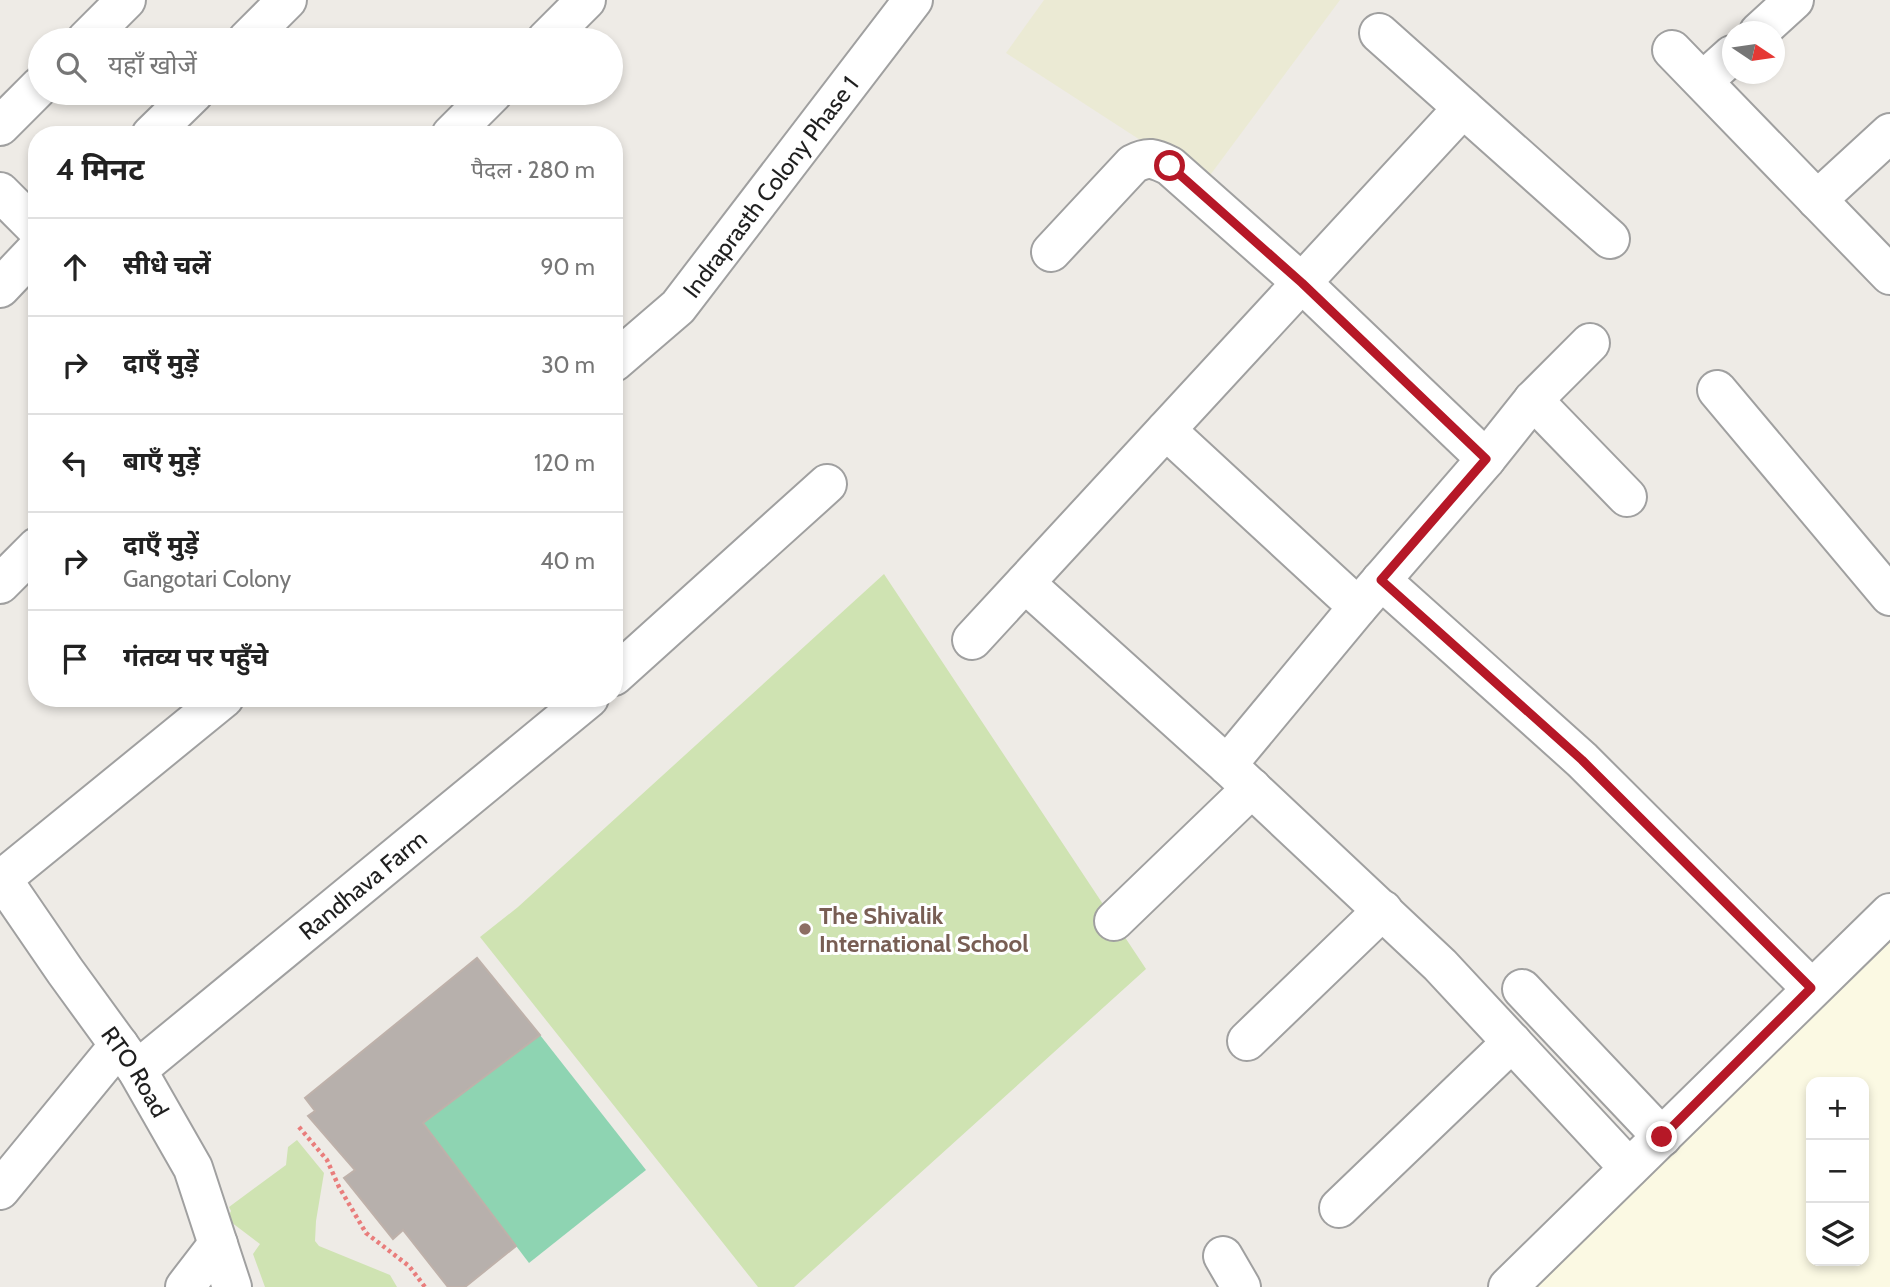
<!DOCTYPE html>
<html lang="hi">
<meta charset="utf-8">
<style>
:root{--surface:#fff;--page:#f2f2f2;--text:#222;--muted:#767676;--line:#e0e0e0}
body{margin:0;font-family:Cabin,"Noto Sans Devanagari",sans-serif;background:var(--page);color:var(--text)}
.controls{position:absolute;right:21px;bottom:21px;display:grid;overflow:hidden;border-radius:14px;box-shadow:0 4px 10px #0003}
.controls button{width:63px;height:63px;display:grid;place-items:center;padding:0;border:0;border-bottom:2px solid var(--line);background:var(--surface);color:var(--text);font:35px sans-serif}
.compass{position:absolute;left:1722px;top:21px;width:63px;height:63px;border-radius:50%;background:var(--surface);box-shadow:0 4px 10px #0003;rotate:103deg}
.stop{position:absolute;width:21px;height:21px;margin:-16px;border:5px solid #b61827;border-radius:50%;background:#fff}
.stop.end{background:#b61827;border-color:#fff;box-shadow:0 2px 7px #0008}
.list{margin:0;padding:0;list-style:none}
h2{display:flex;justify-content:space-between;align-items:center;height:91px;margin:0;padding:0 28px;font-size:30px}
h2 small{font-size:23px;font-weight:400;color:var(--muted)}
.list li{display:grid;grid-template-columns:46px 1fr auto;gap:21px;align-items:center;box-sizing:border-box;height:98px;padding:0 28px;border-top:2px solid var(--line)}
.list b{display:block;font-size:26px;white-space:nowrap}
.list p{margin:0;font-size:23px;white-space:nowrap;color:var(--muted)}
.list em{font-size:23px;font-style:normal;color:var(--muted)}
.icon{flex:none;width:38px;height:38px;fill:none;stroke:currentColor;stroke-width:2;stroke-linecap:round;stroke-linejoin:round}
.map{position:relative;flex:none;width:1890px;height:1287px;overflow:hidden}
.search{position:absolute;background:var(--surface);box-shadow:0 4px 10px #0003;left:28px;top:28px;width:595px;height:77px;display:flex;align-items:center;gap:18px;box-sizing:border-box;padding:0 24px;border-radius:38px;color:var(--muted);font-size:26px}
.panel{position:absolute;background:var(--surface);box-shadow:0 4px 10px #0003;left:28px;top:126px;width:595px;height:581px;border-radius:28px}
.map>svg:first-child{display:block}
.education{fill:#fbf9e3;fill-rule:evenodd}
.farmland{fill:#ebead4}
.grass{fill:#cfe3b2}
.pitch{fill:#8ed4b2}
.building{fill:#b7b0ac;stroke:#beb1aa;stroke-width:2}
.lines{fill:none;stroke-linecap:round;stroke-linejoin:round}
.minor-casing{stroke:#a0a0a0;stroke-width:42}
.path{stroke:#e97d7c;stroke-width:4.5;stroke-dasharray:3.5 3.5;stroke-linecap:butt}
.minor{stroke:#fff;stroke-width:38}
.route{stroke:#b61827;stroke-width:9}
.education-dot{fill:#8d6e63;stroke:#fff;stroke-width:2.5}
.labels{text-anchor:middle;dominant-baseline:central;stroke-width:6;stroke-linejoin:round;paint-order:stroke}
.street-label{font-size:24px;fill:#1f1f1f;stroke:#fff}
.education-label{font-size:24px;font-weight:bold;fill:#785e54;stroke:#fff;text-anchor:start}
</style>
<div class="map">
<svg width="1890" height="1287" viewBox="0 0 1890 1287">
<rect width="100%" height="100%" fill="#eeebe6"/>
<path class="education" d="M1890,935v352h-356zM1811,1082h53v179h-53z"/>
<path class="farmland" d="M1044,0h296l-135,182 -199,-129z"/>
<path class="grass" d="M884,574l262,395 -352,318h-36l-278,-350 38,-30z
M297,1140l27,33 -8,48 -1,20 4,5 71,29 7,12h-132l-12,-33 7,-10 -33,-25 4,-8 -2,-4 57,-42 2,-18z"/>
<path class="pitch" d="M540,1035l106,135 -117,93 -106,-140z"/>
<path class="building" d="M477,958l63,77 -117,88 93,123 -51,41h-17l-45,-57 -10,9 -49,-61 11,-8 -47,-54 7,-5 -10,-13z"/>
<g class="lines">
<g class="minor-casing">
<g id="minor">
<path d="M1759,32l35,-32"/>
<path d="M1379,33l231,206"/>
<path d="M86,40l40,-40"/>
<path d="M247,40l40,-40"/>
<path d="M546,40l40,-40"/>
<path d="M1672,50l218,225"/>
<path d="M1703,81l29,-26"/>
<path d="M0,126l40,-40"/>
<path d="M151,135l43,-42"/>
<path d="M451,135l42,-42"/>
<path d="M0,192l37,37"/>
<path d="M1817,200l73,-67"/>
<path d="M1051,252l82,-88c15,-8 21,-6 37,2l132,117 184,176"/>
<path d="M0,288l37,-39"/>
<path id="s1" d="M614,362l64,-55 235,-307"/>
<path d="M1717,390l173,206"/>
<path d="M1533,400l94,97"/>
<path d="M1166,430l192,177"/>
<path d="M1381,580l201,180 229,228"/>
<path d="M1025,583l202,182 213,200 189,203"/>
<path d="M0,584l37,-37"/>
<path d="M972,640l491,-532"/>
<path d="M614,676l213,-192"/>
<path d="M1227,765l131,-158 128,-148 47,-59 57,-57"/>
<path id="s2" d="M0,876l65,95 72,99 56,98 39,119"/>
<path d="M2,879l222,-181"/>
<path d="M1114,921l138,-133"/>
<path d="M1522,989l140,148"/>
<path d="M1247,1041l136,-131"/>
<path id="s3" d="M137,1070l452,-372"/>
<path d="M0,1190l119,-145"/>
<path d="M1339,1208l173,-166"/>
<path d="M1223,1256l18,31"/>
<path d="M185,1287l33,-43"/>
<path d="M1508,1287l382,-374"/>
</g>
</g>
<path class="path" d="M299,1127l28,33 12,27 27,46 43,33 16,21"/>
<use href="#minor" class="minor"/>
</g>
<g class="lines">
<path class="route" d="M1170,166l132,117 184,176 -105,121 201,180 229,228 -149,149"/>
</g>
<circle class="education-dot" cx="805" cy="929" r="7"/>
<g class="labels">
<g class="street-label">
<text stroke="none"><textPath href="#s1" startOffset="236">Indraprasth Colony Phase 1</textPath></text>
<text stroke="none"><textPath href="#s3" startOffset="292">Randhava Farm</textPath></text>
<text stroke="none"><textPath href="#s2" startOffset="238">RTO Road</textPath></text>
</g>
<g class="education-label">
<text x="819" y="915">The Shivalik<tspan x="819" dy="28">International School</tspan></text>
</g>
</g>
</svg>
<div class="controls">
<button>+</button>
<button>−</button>
<button><svg class="icon" aria-label="layers" viewBox="0 0 24 24"><path d="M12 4l9 5-9 5-9-5zM3 14l9 5 9-5"/></svg></button>
</div>
<svg class="compass" viewBox="-18 -18 36 36"><path d="M0-13l5 13h-10z" fill="#e53935"/><path d="M0 13l5-13h-10z" fill="#767676"/></svg>
<div class="stop" style="left:1170px;top:166px"></div>
<div class="stop end" style="left:1662px;top:1137px"></div>
<div class="search"><svg class="icon" aria-label="search" viewBox="0 0 24 24"><circle cx="10" cy="10" r="6"/><path d="M15 15l6 6"/></svg>यहाँ खोजें</div>
<section class="panel">
<h2>4 मिनट<small>पैदल · 280 m</small></h2>
<ul class="list">
<li><svg class="icon" aria-label="ahead" viewBox="0 0 24 24"><path d="M12 20V5M6 11l6-6 6 6"/></svg><div><b>सीधे चलें</b></div><em>90 m</em></li>
<li><svg class="icon" aria-label="right" viewBox="0 0 24 24"><path d="M7 20v-9h11M14 6l5 5-5 5"/></svg><div><b>दाएँ मुड़ें</b></div><em>30 m</em></li>
<li><svg class="icon" aria-label="left" viewBox="0 0 24 24"><path d="M17 20v-9H6M10 6l-5 5 5 5"/></svg><div><b>बाएँ मुड़ें</b></div><em>120 m</em></li>
<li><svg class="icon" aria-label="right" viewBox="0 0 24 24"><path d="M7 20v-9h11M14 6l5 5-5 5"/></svg><div><b>दाएँ मुड़ें</b><p>Gangotari Colony</p></div><em>40 m</em></li>
<li><svg class="icon" aria-label="arrive" viewBox="0 0 24 24"><path d="M6 21V4h12l-3 4 3 4H6"/></svg><div><b>गंतव्य पर पहुँचे</b></div></li>
</ul>
</section>
</div>
